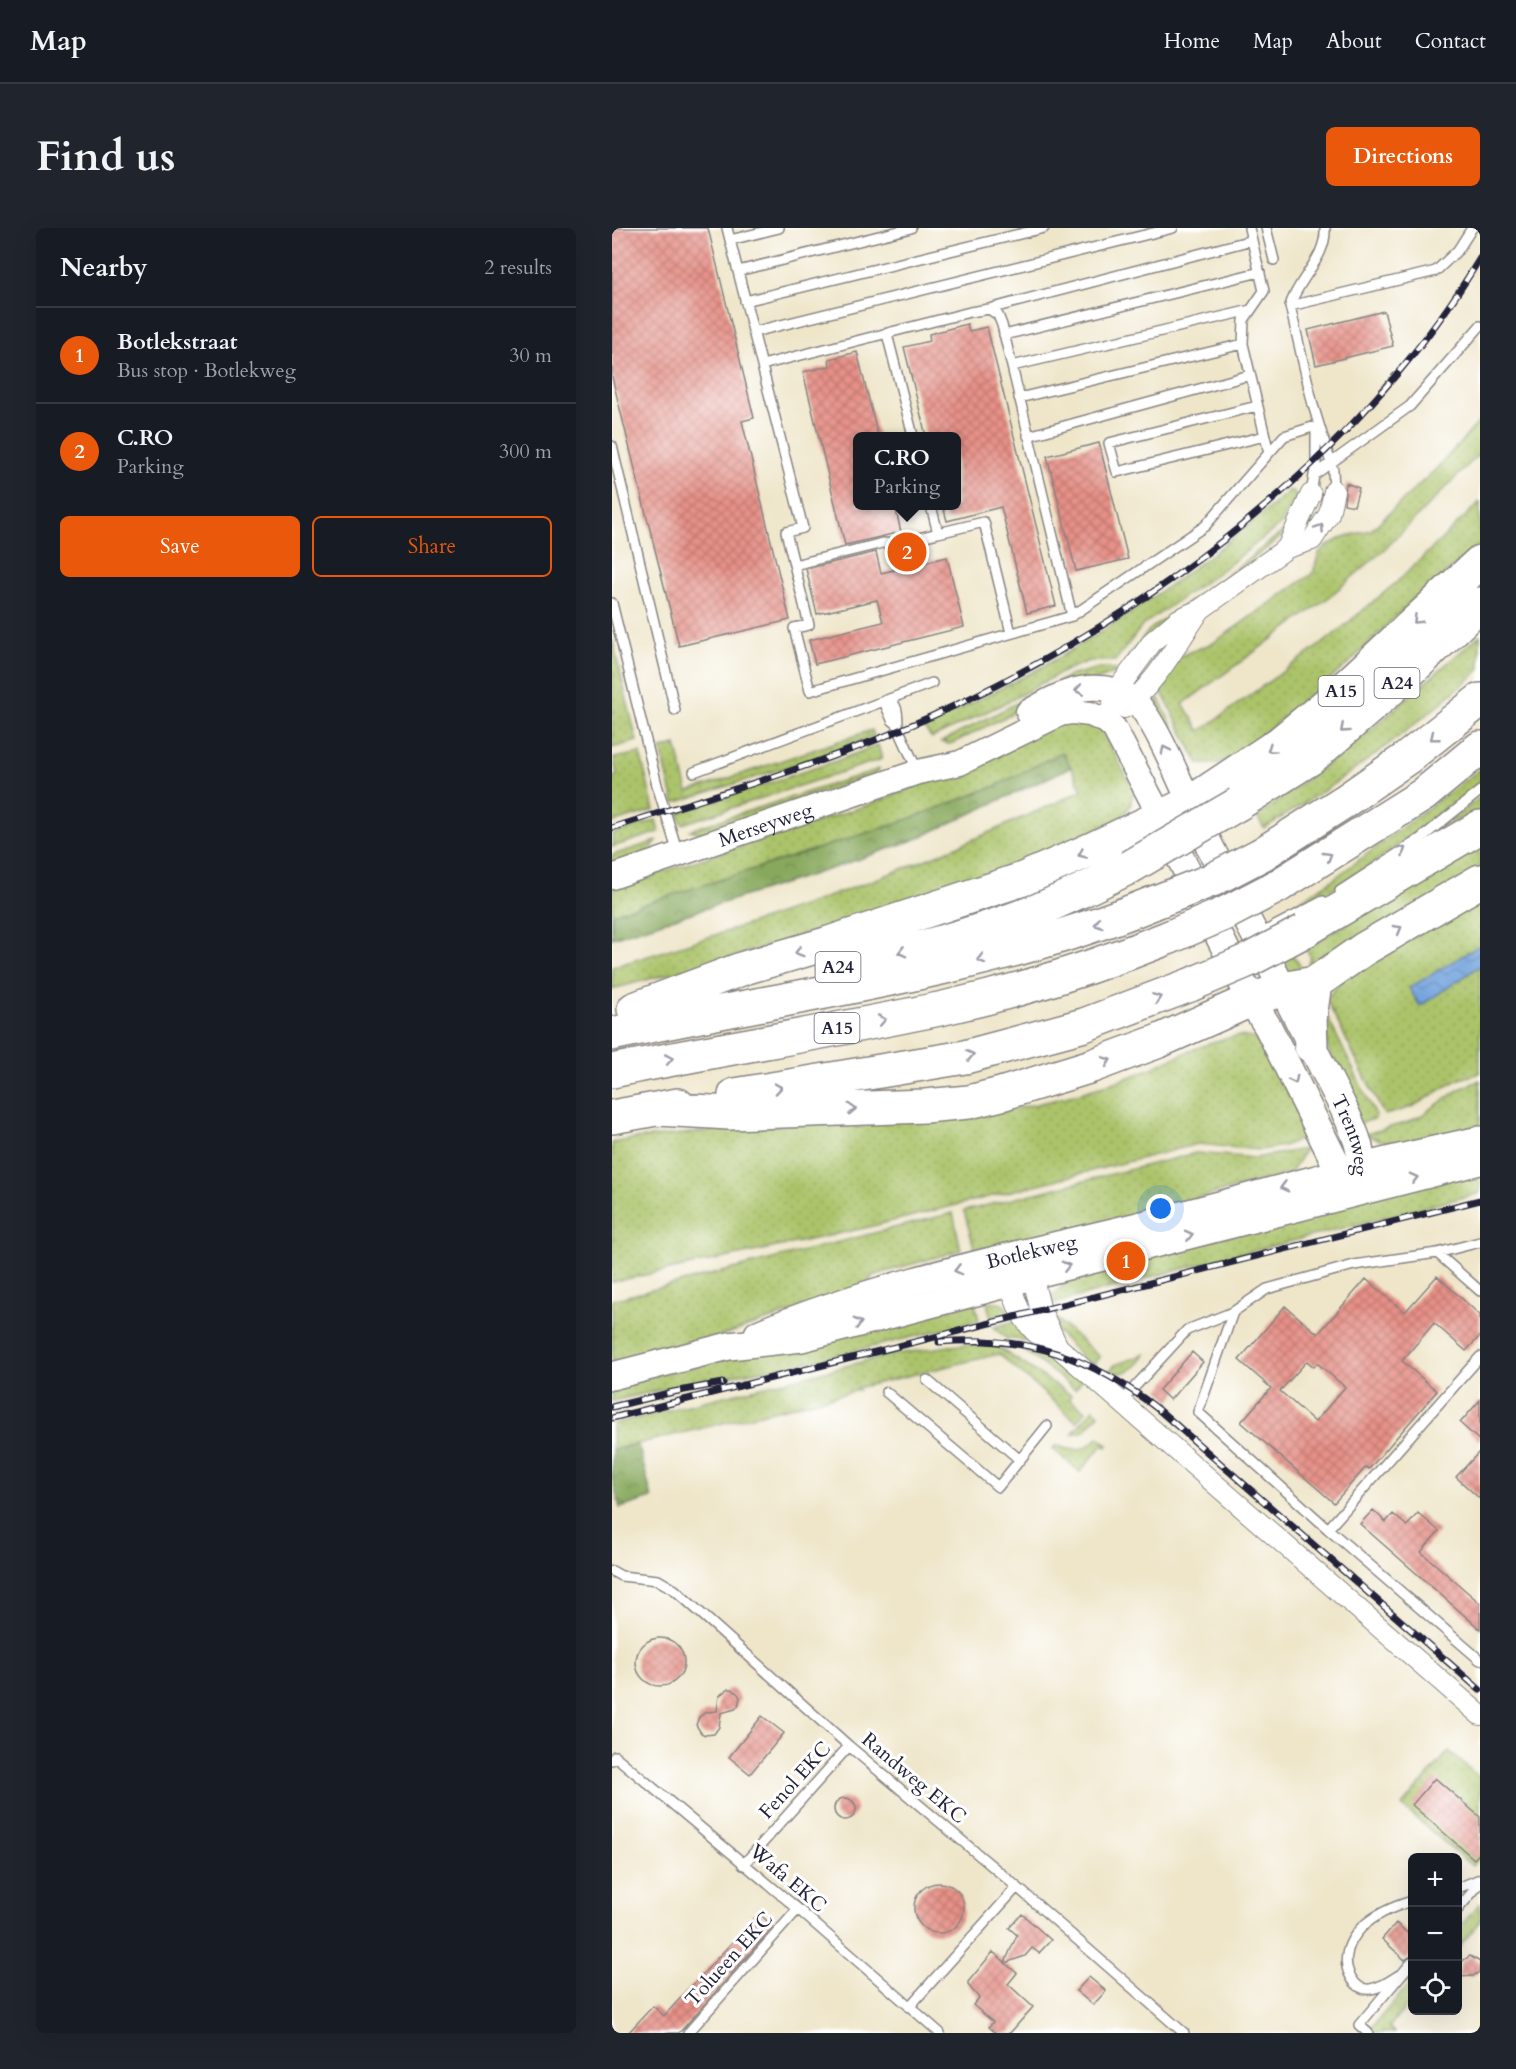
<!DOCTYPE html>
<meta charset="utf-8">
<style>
:root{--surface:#171b24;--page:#20242c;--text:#f1f3f6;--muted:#9ea1a6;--line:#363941;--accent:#ea580c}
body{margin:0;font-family:Cardo,serif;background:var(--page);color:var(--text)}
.controls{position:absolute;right:18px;bottom:18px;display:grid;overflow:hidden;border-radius:9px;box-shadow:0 6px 24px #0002}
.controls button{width:54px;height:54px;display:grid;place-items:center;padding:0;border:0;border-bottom:2px solid var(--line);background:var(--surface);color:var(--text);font:30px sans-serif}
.you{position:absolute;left:549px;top:981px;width:21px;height:21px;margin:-15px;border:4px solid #fff;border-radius:50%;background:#1a73e8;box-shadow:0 0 0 9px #1a73e833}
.badge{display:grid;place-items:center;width:39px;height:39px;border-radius:50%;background:var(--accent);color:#fff;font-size:20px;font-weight:700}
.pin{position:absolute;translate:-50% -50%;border:3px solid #fff;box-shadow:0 2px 6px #0006}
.popup{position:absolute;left:241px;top:204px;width:108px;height:78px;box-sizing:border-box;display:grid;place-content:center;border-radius:9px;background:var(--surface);filter:drop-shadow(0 2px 4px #0005);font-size:20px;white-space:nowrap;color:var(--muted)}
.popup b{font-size:22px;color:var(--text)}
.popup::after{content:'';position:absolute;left:50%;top:100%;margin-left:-12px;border:12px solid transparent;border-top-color:var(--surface)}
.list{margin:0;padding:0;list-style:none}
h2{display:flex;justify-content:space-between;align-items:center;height:78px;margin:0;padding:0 24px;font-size:26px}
h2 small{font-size:20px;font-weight:400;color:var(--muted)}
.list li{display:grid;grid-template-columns:39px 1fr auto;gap:18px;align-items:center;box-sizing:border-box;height:96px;padding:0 24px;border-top:2px solid var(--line)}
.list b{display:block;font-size:22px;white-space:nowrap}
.list p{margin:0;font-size:20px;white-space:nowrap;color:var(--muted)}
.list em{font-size:20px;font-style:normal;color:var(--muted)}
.actions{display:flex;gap:12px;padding:18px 24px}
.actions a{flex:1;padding:14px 0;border:2px solid var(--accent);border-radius:9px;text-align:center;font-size:21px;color:var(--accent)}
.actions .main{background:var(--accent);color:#fff}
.icon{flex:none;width:33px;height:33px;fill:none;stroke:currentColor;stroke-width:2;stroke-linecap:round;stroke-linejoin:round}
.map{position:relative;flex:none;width:868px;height:1805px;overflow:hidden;border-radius:9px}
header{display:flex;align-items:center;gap:36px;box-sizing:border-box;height:84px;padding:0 30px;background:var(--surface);border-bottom:2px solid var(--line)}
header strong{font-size:28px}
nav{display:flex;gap:33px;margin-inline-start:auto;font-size:21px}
.intro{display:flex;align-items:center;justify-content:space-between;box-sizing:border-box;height:144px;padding:0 36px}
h1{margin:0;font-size:42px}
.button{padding:15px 27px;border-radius:9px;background:var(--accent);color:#fff;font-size:21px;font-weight:700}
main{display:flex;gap:36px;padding:0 36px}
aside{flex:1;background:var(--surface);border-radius:9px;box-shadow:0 6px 24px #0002}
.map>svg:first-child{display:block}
.green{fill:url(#green-dots);stroke:#667252;stroke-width:1.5}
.forest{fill:url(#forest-crowns);stroke:#55664c;stroke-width:1.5}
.water{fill:url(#water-waves);stroke:#4b638c;stroke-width:1.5}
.building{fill:url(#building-cross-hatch);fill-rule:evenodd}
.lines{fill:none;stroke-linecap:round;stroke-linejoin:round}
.service-casing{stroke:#888482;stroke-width:12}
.minor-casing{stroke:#888482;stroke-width:22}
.tertiary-casing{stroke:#888482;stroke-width:27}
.secondary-casing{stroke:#888482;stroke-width:30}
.motorway-casing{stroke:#888482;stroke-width:36}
.service{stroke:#fff;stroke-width:9}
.minor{stroke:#fff;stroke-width:20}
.tertiary{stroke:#fff;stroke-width:24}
.secondary{stroke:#fff;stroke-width:27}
.motorway{stroke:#fff;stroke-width:33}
.rail-casing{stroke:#22223b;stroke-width:7}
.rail{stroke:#fff;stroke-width:4.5;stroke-dasharray:14;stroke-linecap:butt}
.motorway-bridge-casing{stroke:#888482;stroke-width:36;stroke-linecap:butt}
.motorway-bridge{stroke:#fff;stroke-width:33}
.oneway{stroke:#9c9ca7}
.labels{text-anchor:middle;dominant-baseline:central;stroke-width:6;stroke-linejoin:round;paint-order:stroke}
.shield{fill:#fff;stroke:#646476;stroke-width:1.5}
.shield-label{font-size:18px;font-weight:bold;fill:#22223b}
.street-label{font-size:20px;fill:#22223b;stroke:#fff}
</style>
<header>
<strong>Map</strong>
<nav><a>Home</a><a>Map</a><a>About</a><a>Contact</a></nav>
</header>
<div class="intro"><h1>Find us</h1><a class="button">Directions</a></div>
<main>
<aside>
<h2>Nearby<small>2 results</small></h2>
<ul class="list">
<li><span class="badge">1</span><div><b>Botlekstraat</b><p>Bus stop · Botlekweg</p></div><em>30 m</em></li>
<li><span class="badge">2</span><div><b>C.RO</b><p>Parking</p></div><em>300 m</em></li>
</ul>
<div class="actions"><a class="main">Save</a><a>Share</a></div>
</aside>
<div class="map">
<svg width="868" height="1805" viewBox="0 0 868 1805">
<defs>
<pattern id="green-dots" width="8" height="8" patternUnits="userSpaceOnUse" patternTransform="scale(1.5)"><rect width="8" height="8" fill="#abc369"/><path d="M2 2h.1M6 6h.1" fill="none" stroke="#93a75c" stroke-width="1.8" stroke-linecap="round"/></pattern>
<pattern id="forest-crowns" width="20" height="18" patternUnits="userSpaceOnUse" patternTransform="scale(1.5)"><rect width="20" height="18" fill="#88a95d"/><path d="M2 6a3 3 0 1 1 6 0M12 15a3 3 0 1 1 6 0" fill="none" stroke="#6f894e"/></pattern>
<pattern id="water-waves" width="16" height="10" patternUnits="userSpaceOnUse" patternTransform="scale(1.5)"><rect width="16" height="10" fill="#74a4de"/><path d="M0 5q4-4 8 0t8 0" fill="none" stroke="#5f85b5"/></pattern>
<pattern id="building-cross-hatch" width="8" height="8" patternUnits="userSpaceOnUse" patternTransform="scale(1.5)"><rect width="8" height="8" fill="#e79187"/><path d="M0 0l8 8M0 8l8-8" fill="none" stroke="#bb7670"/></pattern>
</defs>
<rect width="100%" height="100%" fill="#fff"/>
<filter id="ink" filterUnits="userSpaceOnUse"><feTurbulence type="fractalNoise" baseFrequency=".0167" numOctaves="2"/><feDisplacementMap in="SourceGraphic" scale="12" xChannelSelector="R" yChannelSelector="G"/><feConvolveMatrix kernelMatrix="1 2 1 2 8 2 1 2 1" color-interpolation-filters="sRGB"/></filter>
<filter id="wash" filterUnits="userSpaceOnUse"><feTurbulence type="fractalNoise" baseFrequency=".008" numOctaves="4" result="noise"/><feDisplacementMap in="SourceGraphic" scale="24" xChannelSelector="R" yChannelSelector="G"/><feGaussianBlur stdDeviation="1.35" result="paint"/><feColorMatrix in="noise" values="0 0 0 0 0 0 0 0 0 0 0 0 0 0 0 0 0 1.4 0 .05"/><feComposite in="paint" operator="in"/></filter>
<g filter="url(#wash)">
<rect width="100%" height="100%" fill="#efe6ca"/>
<path class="green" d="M868,193v32l-95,96 -57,49 -145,106 17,27 127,-91 70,-58 83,-80v42l-69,58 -64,63 -86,71 -33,24 -12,4h-17l-41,-79 19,-28 36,-14 100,-70 6,-20 6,-6 18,-10 28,-7 67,-63z
M678,262l5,4 1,5 -15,25 -51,40 -87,61 -28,36h-26l-23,9 -55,30 -79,38 -9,-11c48,-24 96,-46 142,-73 80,-48 155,-103 225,-164z
M675,300l-6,9 -24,19 -76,54 -55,53v-3l23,-30 85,-60z
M868,407v34l-7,7c-67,58 -132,107 -209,152l-7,-11 110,-84z
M0,411l25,102 -25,7z
M487,440h10l10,3 -102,40 -62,31 -6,2 -8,-2 128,-66z
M544,466l1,1 33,67c-23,-12 -35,-43 -34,-68z
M453,492l35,8 34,62 -4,16 -9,12 -88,40 -293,97 -128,34v-22c132,-40 262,-82 387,-139 28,-13 57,-24 83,-38l-11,-23 -155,72 -80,28 -224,71v-50l256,-83 61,-24z
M260,502l2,6 -65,24 -135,43 -13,-54 15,-4 12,47z
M266,517l4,14 -200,65 -5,-11 159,-52z
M28,525l14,57 -42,13v-45l5,-3 -3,-17z
M267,541l-3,5 -169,58 -7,1 -10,-3z
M868,541v17l-9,7 -95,68 -65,41 -17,7 -1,-4 38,-24z
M868,569v25l-63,24 32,-23z
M44,592l3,12 -47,15v-13z
M45,613l-10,12 -35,13v-11z
M868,618v28l-168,97 -4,-7 3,-7 -6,-9z
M868,670v47l-60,61 60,-40v107l-23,7 -45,27 -27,8 -3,-4 -56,-112 17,-20z
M666,710l20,24 6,11 -18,5z
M711,780l52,106v5l-19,5 -29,-78z
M627,808l14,2 15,12 37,77 2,10 -24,9 -23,4 -62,-6 -333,84 -253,54v-139l22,-4 115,-12 208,-8c60,-9 119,-22 175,-43 36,-13 69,-35 107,-40z
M868,852v45c-36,7 -81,30 -114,9l42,-12 14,-7 36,-25z
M693,921l-14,24 -314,85 -13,-47 232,-58 59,5z
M868,939v26l-341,87 -86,24 -1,-8 15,-14 63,-16 -1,-4z
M341,985l8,37 -90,26v4l-25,14 -143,48 -91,23v-65z
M379,1073l11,3 11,9 -22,5 -4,-15z
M363,1075l4,18 -179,43 -91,15 -97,22v-16z
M438,1085l50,44 -5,7 -11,-5 -30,-31z
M403,1093l25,23 -24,-5h-9l-13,-12z
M362,1116h19l78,51 -2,4 17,12 -9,11 -78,-68 -142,34 2,2 -247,60v-26l278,-69 60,-9z
M406,1118l32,7 32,27 -7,9z
M533,1126c-5,12 -22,24 -36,17l6,-6z
M481,1181l6,5 -15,17 -12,3z
M486,1209l10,8 -2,2 -3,-2 -23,27 -27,-23 3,-4c18,8 29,6 42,-8z
M837,1523l31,27v79l-8,9 -70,-60z
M868,1675v19l-22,26v-19z
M800,1753v19l-23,27 6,6h-18l-6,-5z"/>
<path class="forest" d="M450,524l9,15 -155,72 -80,28 -224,71v-24l289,-92 97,-37z
M26,1216l14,54 -32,10 -8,-30v-28z"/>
<path class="water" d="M868,717v21l-60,40 -11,-18z"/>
<g id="blocks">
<path class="building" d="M0,0h96l46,190 -12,3 48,199 -111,26 -67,-269z
M772,83l9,35 -77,19 -8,-35z
M355,96l2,7 18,-4 69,279 -29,7 -26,-106 -54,14 -4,-15h14v-70h-31l-22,-89 26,-6 -1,-7z
M245,124l21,84h-20v70h37l6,26 -56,13 -42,-173 27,-6 -1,-7z
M487,215l29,116 -52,12 -29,-115z
M734,255l13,5 -5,18 -10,-2z
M264,324l5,21 66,-16 17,70 -149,37 -6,-24 74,-18 -6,-22 -60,14 -11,-45z
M825,1048l43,39v21l-14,15 -32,-28 -32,38 35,30 -68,78 -3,-2 -32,36 -93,-81 30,-34 -32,-28 46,-54 33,28 48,-55 39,33zM695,1133l7,6 3,-4 28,24 -30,35 -35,-31z
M580,1124l11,10 -33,38 -11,-10z
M868,1172v41l-20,-18z
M868,1223v48l-24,-22z
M761,1282l13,12 7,-8 14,12 11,-13 21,18 -18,21 59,51v26l-120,-105z
M24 1434a24 24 0 1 1 48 0a24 24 0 1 1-48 0Z
M116,1461h4l6,5 2,4 -2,8 -3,3 -14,4 -2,14 -5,7 -9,1 -4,-2 -5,-8 3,-8 7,-5 11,-1 2,-15z
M150,1488l22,17 -34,41 -21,-17z
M823,1550l45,39v36l-6,6 -62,-54z
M222 1581a11 11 0 1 1 22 0a11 11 0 1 1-22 0Z
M302 1680a25 25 0 1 1 50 0a25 25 0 1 1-50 0Z
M147,1685l14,14 -94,106h-51l25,-27 11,10z
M410,1686l29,26 -12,13 -7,-5 -7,8 -20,7 12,10 -9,11 25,23 -23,26h-14l-7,-6 4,-5 -20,-17 6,-7 -11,-13v-3l25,-30 12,10 12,-27 -8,-7z
M784,1695l17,15v17l-8,5 -23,-21z
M858,1728l10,6 -1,10 -6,4 -15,1 3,-15z
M477,1749l17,14 -13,14 -17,-14z"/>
</g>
</g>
<g filter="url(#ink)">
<use href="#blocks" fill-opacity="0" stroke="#888482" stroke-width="1.5"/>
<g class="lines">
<g class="service-casing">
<path id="service" d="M115,0l76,300 -17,4 23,93 -15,3 16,63 262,-75 133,-90 79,-90 35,-11
M637,0l15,63 -20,29 -1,24 26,109
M654,0l8,32
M713,0c2,30 -27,50 -35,78l23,99 20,65 1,21
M118,12l49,-12
M126,43l173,-43
M133,73l299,-73
M678,78l146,-35 22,-21 14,-22
M377,81l263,-69
M141,104l420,-104
M275,106l26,102
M392,107l256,-63
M150,137l208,-53 19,-3 9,6 4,10 70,291
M400,138l239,-56
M407,170l224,-54
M645,178l-148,37 8,29 148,-36
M416,208l222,-61
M0,218l63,264
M702,247l96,-69 70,-80
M699,266l5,-31v-35
M319,278l7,27 46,-11 27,111
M182,337l89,-22 12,1 43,-11
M0,375l45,182 21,68
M285,496l-5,-4 -6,-14 4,-6c11,8 6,20 9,30l19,42
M82,544l238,-89
M728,663l80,-52 60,-48
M646,707l65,-34
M825,1025l43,38
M621,1084l-35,100 130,117 152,-172
M315,1152l93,80
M274,1164l112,95 49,-61
M508,1175l67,-73 46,-18 34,-23 87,-24 83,-12 43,-11
M716,1301l152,131
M0,1343l9,5 37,4 17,10 174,156 168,141 167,146
M0,1532l3,-4 183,153 142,124
M131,1637l106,-119
M846,1660l22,-9
M846,1681l22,-26
M792,1744c-10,6 -22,16 -34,17 -16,2 -26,-20 -23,-34 1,-10 8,-21 15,-28 14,-13 33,-21 50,-26
M297,1779l108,-120
M76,1805l110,-124
M756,1805l-9,-8 53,-63"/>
</g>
<g class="minor-casing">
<path id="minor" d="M675,320l24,-54
M512,480c30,-21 55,-68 77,-99
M494,493l14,-35 33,-45 26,-22 22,-10 86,-61 25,-8 17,-26 5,-23
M411,1037l9,10 9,36 17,36
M400,1042c-3,21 7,45 22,61 6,6 16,11 24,16l422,368"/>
</g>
<g class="tertiary-casing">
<g id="tertiary">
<path d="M416,484c13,-7 27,-16 41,-20 20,-7 50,-6 66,9 20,19 42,75 55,102"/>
<path id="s1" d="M0,649l306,-105 42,-9 100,-49 12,-2 18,2 16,7 8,7 46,88"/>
</g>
</g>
<g class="secondary-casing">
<g id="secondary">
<path id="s2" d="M580,579l17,38 133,260c13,28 24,48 17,79"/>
<path d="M552,597l66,133 21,42 17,27 70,141 13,16"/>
<path id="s3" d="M146,1106c124,-52 257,-78 388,-110 66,-16 131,-35 197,-52 45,-12 91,-22 137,-32"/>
<path d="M0,1148l117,-30 73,-8 208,-55 22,-8 448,-114"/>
</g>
</g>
<g class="motorway-casing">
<path id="motorway" d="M626,576l73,-46 81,-70 88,-84
M650,626l83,-53 62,-43 73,-58
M666,658l145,-91 57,-47
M692,703l176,-104
M222,740c69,-15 138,-32 204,-58 31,-13 62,-28 92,-43
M22,781l110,-41 82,-24 197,-65 67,-29 100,-47 90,-60 46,-38 154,-143
M0,806c181,-40 368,-60 541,-131
M699,818l-1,-28 5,-35
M0,843c112,-23 225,-40 336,-64 76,-17 150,-41 222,-70
M123,867l230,-38 119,-32 106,-40
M46,881l72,4 195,-7 44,-4 32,-8 91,-28 67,-25 92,-41 32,-11 32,-6 49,-34 116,-68
M0,889l66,-12"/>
</g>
<use href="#service" class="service"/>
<use href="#minor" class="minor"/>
<use href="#tertiary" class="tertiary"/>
<use href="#secondary" class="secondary"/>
<use href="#motorway" class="motorway"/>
<g class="rail-casing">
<path id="rail" d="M0,600c96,-31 195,-59 288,-98 224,-94 454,-262 580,-472
M327,1114c87,-7 152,14 220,68l321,280
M0,1179l61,-15 50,-9
M0,1190l868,-218"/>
</g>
<use href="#rail" class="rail"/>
<g class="motorway-bridge-casing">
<path id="motorway-bridge" d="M518,639l108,-63
M541,675l59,-23 50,-26
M558,709l56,-24 52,-27
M578,757l59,-25 55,-29"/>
</g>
<use href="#motorway-bridge" class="motorway-bridge"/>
</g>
<defs><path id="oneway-chevron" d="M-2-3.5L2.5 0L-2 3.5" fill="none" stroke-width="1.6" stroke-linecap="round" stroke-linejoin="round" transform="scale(1.5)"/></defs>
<g class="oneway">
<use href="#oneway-chevron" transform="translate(708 300) rotate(-56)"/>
<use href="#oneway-chevron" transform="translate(805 392) rotate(136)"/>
<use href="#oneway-chevron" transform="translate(467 462) rotate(170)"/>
<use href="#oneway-chevron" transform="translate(732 501) rotate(139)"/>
<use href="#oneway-chevron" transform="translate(822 509) rotate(141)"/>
<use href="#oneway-chevron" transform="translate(659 521) rotate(146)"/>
<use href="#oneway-chevron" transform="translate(553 522) rotate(-116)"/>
<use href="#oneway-chevron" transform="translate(790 622) rotate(-34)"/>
<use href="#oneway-chevron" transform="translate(470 626) rotate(157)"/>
<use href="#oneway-chevron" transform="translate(716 628) rotate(-31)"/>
<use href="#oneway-chevron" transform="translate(486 696) rotate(161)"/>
<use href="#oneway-chevron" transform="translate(786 701) rotate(-30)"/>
<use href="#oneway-chevron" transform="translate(187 724) rotate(164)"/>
<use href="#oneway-chevron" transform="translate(290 724) rotate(166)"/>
<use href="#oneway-chevron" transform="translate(369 731) rotate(167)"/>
<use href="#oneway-chevron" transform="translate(545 770) rotate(-21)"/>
<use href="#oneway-chevron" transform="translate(270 792) rotate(-11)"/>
<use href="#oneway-chevron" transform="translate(358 827) rotate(-13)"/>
<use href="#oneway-chevron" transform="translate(57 831) rotate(-11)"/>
<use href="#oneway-chevron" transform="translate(495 833) rotate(-20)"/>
<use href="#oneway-chevron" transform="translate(682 852) rotate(64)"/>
<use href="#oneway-chevron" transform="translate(166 860) rotate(-9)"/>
<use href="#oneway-chevron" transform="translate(240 881) rotate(-2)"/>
<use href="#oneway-chevron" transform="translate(802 950) rotate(-14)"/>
<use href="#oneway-chevron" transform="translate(672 959) rotate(165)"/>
<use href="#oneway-chevron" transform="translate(577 1007) rotate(-14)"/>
<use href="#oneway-chevron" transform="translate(454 1038) rotate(-14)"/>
<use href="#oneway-chevron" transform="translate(346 1042) rotate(166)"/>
<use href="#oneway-chevron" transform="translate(246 1095) rotate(-15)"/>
</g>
</g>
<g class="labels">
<g class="shield">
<rect x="762.5" y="440" width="45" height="30" rx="4.5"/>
<rect x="706.5" y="448" width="45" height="30" rx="4.5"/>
<rect x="203.5" y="724" width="45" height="30" rx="4.5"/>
<rect x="202.5" y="785" width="45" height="30" rx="4.5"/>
</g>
<g class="shield-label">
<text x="785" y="455">A24</text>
<text x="729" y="463">A15</text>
<text x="226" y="739">A24</text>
<text x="225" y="800">A15</text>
</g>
<g class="street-label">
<text stroke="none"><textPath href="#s1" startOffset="162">Merseyweg</textPath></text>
<text stroke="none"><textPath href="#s2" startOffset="366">Trentweg</textPath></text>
<text stroke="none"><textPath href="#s3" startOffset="286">Botlekweg</textPath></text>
<text transform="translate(302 1550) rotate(40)">Randweg EKC</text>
<text transform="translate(183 1552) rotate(-48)">Fenol EKC</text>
<text transform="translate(176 1650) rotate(40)">Wafa EKC</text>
<text transform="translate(117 1731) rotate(-48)">Tolueen EKC</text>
</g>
</g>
</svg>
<div class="controls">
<button>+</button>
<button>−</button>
<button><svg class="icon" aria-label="locate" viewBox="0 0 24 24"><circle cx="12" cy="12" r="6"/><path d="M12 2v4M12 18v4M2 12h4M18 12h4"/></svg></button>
</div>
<div class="you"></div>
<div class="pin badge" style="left:514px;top:1033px">1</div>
<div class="pin badge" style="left:295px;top:324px">2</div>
<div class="popup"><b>C.RO</b>Parking</div>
</div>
</main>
